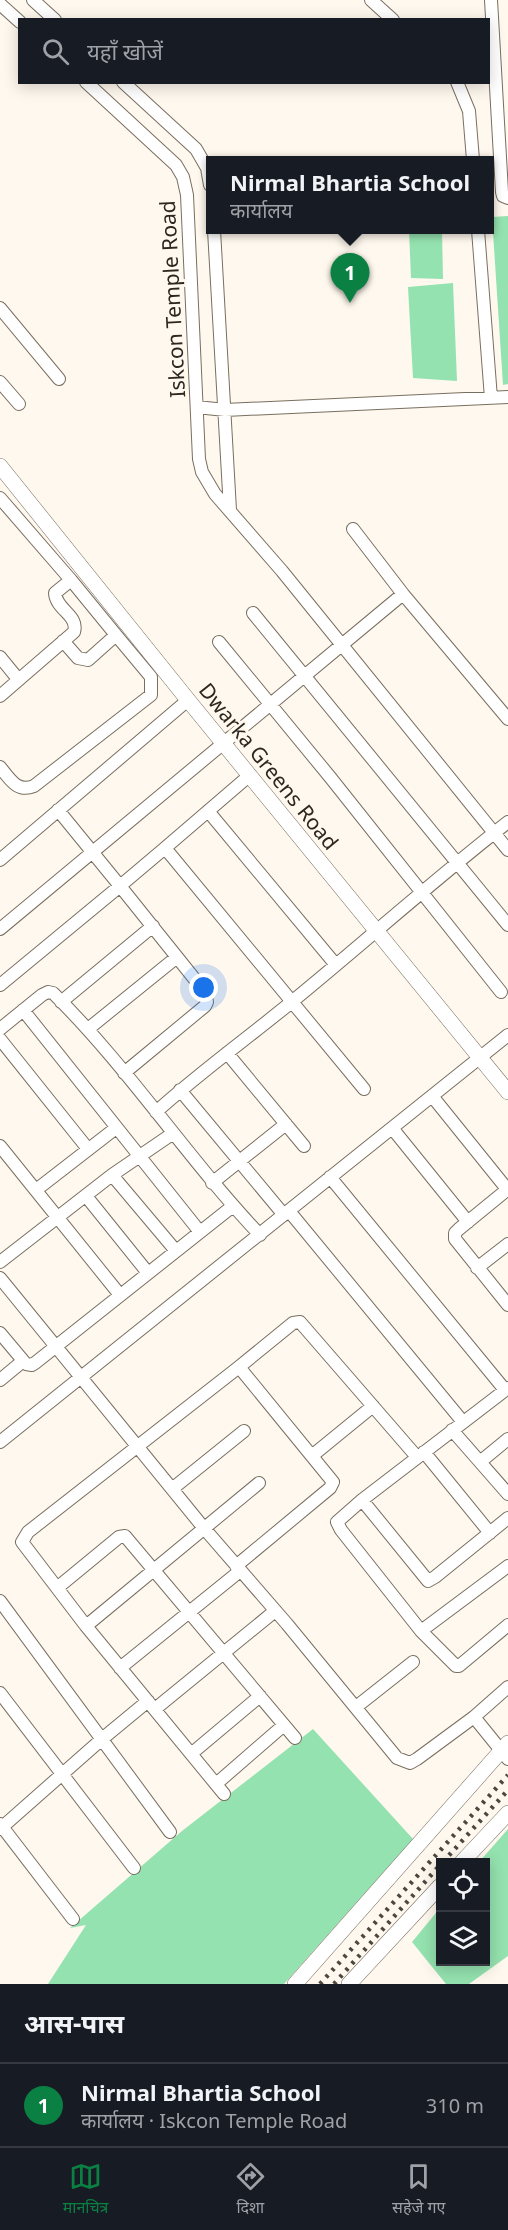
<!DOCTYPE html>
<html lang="hi">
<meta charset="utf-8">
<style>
:root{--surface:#171b24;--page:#20242c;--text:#f1f3f6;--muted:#9ea1a6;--line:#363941;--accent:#0b8043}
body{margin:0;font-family:"Noto Sans","Noto Sans Devanagari",sans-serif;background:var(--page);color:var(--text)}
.controls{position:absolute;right:18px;bottom:18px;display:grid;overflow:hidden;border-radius:0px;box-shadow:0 3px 15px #0003}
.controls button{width:54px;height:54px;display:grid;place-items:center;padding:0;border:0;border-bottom:2px solid var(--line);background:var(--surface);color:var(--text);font:30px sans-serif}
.you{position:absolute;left:204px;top:988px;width:21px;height:21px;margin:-15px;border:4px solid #fff;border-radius:50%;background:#1a73e8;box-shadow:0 0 0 9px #1a73e833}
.badge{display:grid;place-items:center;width:39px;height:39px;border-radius:50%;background:var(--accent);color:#fff;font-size:20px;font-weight:700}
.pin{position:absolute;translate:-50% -50px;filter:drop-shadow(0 2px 3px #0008)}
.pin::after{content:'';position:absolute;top:32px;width:21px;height:18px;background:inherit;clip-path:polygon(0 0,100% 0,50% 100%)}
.popup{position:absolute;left:206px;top:156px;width:288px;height:78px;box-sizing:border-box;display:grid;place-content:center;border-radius:0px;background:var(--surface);filter:drop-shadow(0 2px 4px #0005);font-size:20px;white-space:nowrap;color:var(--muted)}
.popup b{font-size:22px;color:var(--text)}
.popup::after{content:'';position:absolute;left:50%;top:100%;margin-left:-12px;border:12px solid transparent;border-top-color:var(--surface)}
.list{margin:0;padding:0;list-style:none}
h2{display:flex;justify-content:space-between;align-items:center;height:78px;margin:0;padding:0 24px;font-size:26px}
h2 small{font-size:20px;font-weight:400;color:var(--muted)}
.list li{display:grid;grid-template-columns:39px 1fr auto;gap:18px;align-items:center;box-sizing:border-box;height:84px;padding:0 24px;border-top:2px solid var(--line)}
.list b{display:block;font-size:22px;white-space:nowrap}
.list p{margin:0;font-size:20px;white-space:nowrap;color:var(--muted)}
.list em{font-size:20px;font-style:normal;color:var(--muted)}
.icon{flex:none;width:33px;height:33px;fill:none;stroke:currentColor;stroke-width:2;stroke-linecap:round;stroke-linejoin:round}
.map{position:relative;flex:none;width:508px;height:1984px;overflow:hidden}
.search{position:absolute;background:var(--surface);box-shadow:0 3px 15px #0003;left:18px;right:18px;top:18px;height:66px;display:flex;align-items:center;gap:15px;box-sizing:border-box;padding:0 21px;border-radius:0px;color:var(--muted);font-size:22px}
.sheet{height:162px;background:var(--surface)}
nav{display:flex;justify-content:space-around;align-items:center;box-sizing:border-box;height:84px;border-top:2px solid var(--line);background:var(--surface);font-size:16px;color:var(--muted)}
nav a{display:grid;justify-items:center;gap:3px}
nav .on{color:var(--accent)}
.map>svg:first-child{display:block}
.green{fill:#94e2af}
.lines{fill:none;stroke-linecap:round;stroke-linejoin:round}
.minor-casing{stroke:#796f60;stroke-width:14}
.tertiary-casing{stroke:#796f60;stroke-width:16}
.minor{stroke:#fff;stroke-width:12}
.tertiary{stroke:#fff;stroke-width:15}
.rail{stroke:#4c4740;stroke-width:4.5;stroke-dasharray:3 6;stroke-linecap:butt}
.labels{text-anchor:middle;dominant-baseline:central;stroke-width:6;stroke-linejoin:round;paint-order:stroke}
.street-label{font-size:21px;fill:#2c2821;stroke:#fff8ee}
</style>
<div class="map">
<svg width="508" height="1984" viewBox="0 0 508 1984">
<rect width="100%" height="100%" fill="#fff8ee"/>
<path class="green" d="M508,216v168l-5,1 -11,-168z
M409,230h33l1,49 -32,-1z
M453,283l4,98 -44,-3 -5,-91z
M313,1729l100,110 -129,145h-236l38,-59 -16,3 112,-97z
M508,1829v127l-39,28h-23l-34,-42 28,-34v54h46v-100h-7z"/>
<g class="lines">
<g class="minor-casing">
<path id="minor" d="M33,0l22,20
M371,0l22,20
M491,0l11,192 1,4 5,2
M0,4l20,18
M86,82l90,83 7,12 4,18 12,264 3,13 13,22 67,77 226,279
M123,82l73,67 11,19 3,17
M457,82l12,29 4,49
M214,230l16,280
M478,230l13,168
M0,308l59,71
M0,382l19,22
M197,407l28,3 283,-13
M0,498l71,82 -16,13c1,17 24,22 19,39l-74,64
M353,529l50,65
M71,580l45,55
M253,613l255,312
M219,642l111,135 171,215
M0,657l18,22
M0,767c10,12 17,26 34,19l117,-91v-18l-35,-42 -28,25 -10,-2 -15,-17
M58,810l62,76 45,-38 199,241
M208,811l128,154
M165,848l85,-73
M0,860l188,-160
M0,929c135,-111 269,-223 403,-335l105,125
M0,985l120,-99 85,106 2,10 -2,4 -81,67
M61,1002l92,-76
M23,1010l177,222
M0,1029l42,-34 6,-3 5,1c76,75 134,165 207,242
M88,1029l89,-72
M0,1039l88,110
M227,1053l77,93
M180,1090l104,125
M432,1096l75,93
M156,1112c44,-40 92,-74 138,-112 72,-59 141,-121 214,-178
M392,1128l76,94
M0,1146l120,149
M112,1175l64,76
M330,1177l175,213
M212,1183l74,-59
M508,1189l-49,40 -4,4v6l53,66
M36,1190l80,-62
M86,1196l62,77
M289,1211l174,211
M0,1262l112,-87 60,-41
M477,1268l31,-24
M0,1278l203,249 84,97 110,134 13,5 7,-4 57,-42 34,42
M0,1333l26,31 6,1 3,-2 198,-157
M239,1367l54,-44 7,-1 117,135
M0,1380l23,-19
M508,1388l-146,112 -25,22 4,8 80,101 35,35h3l49,-41
M452,1430l56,64
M0,1442l508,-407
M424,1452l66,81
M313,1455l60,-49
M480,1462l28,-23
M172,1489l72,-58
M362,1500l66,81 7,-4 73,-59
M57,1588l62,-51 6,-1 170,202
M0,1601l170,231
M86,1626l173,-143
M421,1631l87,-65
M120,1668l120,-97
M0,1693l134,175
M356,1707l57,-45
M155,1709l120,-98
M474,1717l34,-30
M191,1754l69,-58
M216,1784l68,-59
M224,1794l-138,-168 -64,-84 6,-10 211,-165 94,115 -3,6 -94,78
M0,1824l73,95
M0,1829l102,-90 46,-38"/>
</g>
<g class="tertiary-casing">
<path id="tertiary" d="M0,466l188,234 320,392
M462,1862l46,-49
M295,1984l213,-241
M349,1984l91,-98"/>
</g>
<use href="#minor" class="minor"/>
<use href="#tertiary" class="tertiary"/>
<path class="rail" d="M443,1862l65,-72
M320,1984l188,-209
M334,1984l106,-119"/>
</g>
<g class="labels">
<g class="street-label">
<text transform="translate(172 299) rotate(-93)">Iskcon Temple Road</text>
<text transform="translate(269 766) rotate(51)">Dwarka Greens Road</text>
</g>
</g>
</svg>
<div class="controls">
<button><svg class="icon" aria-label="locate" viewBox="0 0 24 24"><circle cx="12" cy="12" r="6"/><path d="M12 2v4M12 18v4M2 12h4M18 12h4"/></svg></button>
<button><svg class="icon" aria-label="layers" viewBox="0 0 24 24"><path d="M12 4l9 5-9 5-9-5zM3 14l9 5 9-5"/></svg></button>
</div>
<div class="you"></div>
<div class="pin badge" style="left:350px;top:303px">1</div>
<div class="popup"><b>Nirmal Bhartia School</b>कार्यालय</div>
<div class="search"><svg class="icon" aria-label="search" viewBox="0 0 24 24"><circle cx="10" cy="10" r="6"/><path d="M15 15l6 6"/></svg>यहाँ खोजें</div>
</div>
<section class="sheet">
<h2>आस-पास<small></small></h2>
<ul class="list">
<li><span class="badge">1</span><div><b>Nirmal Bhartia School</b><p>कार्यालय · Iskcon Temple Road</p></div><em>310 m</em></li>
</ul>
</section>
<nav>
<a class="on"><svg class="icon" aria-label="map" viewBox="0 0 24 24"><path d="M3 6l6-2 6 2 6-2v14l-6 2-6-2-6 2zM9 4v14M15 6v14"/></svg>मानचित्र</a>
<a><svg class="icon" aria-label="directions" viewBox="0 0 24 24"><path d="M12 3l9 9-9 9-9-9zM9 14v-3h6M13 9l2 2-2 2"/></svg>दिशा</a>
<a><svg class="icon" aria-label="saved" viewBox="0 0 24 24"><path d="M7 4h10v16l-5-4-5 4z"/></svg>सहेजे गए</a>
</nav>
